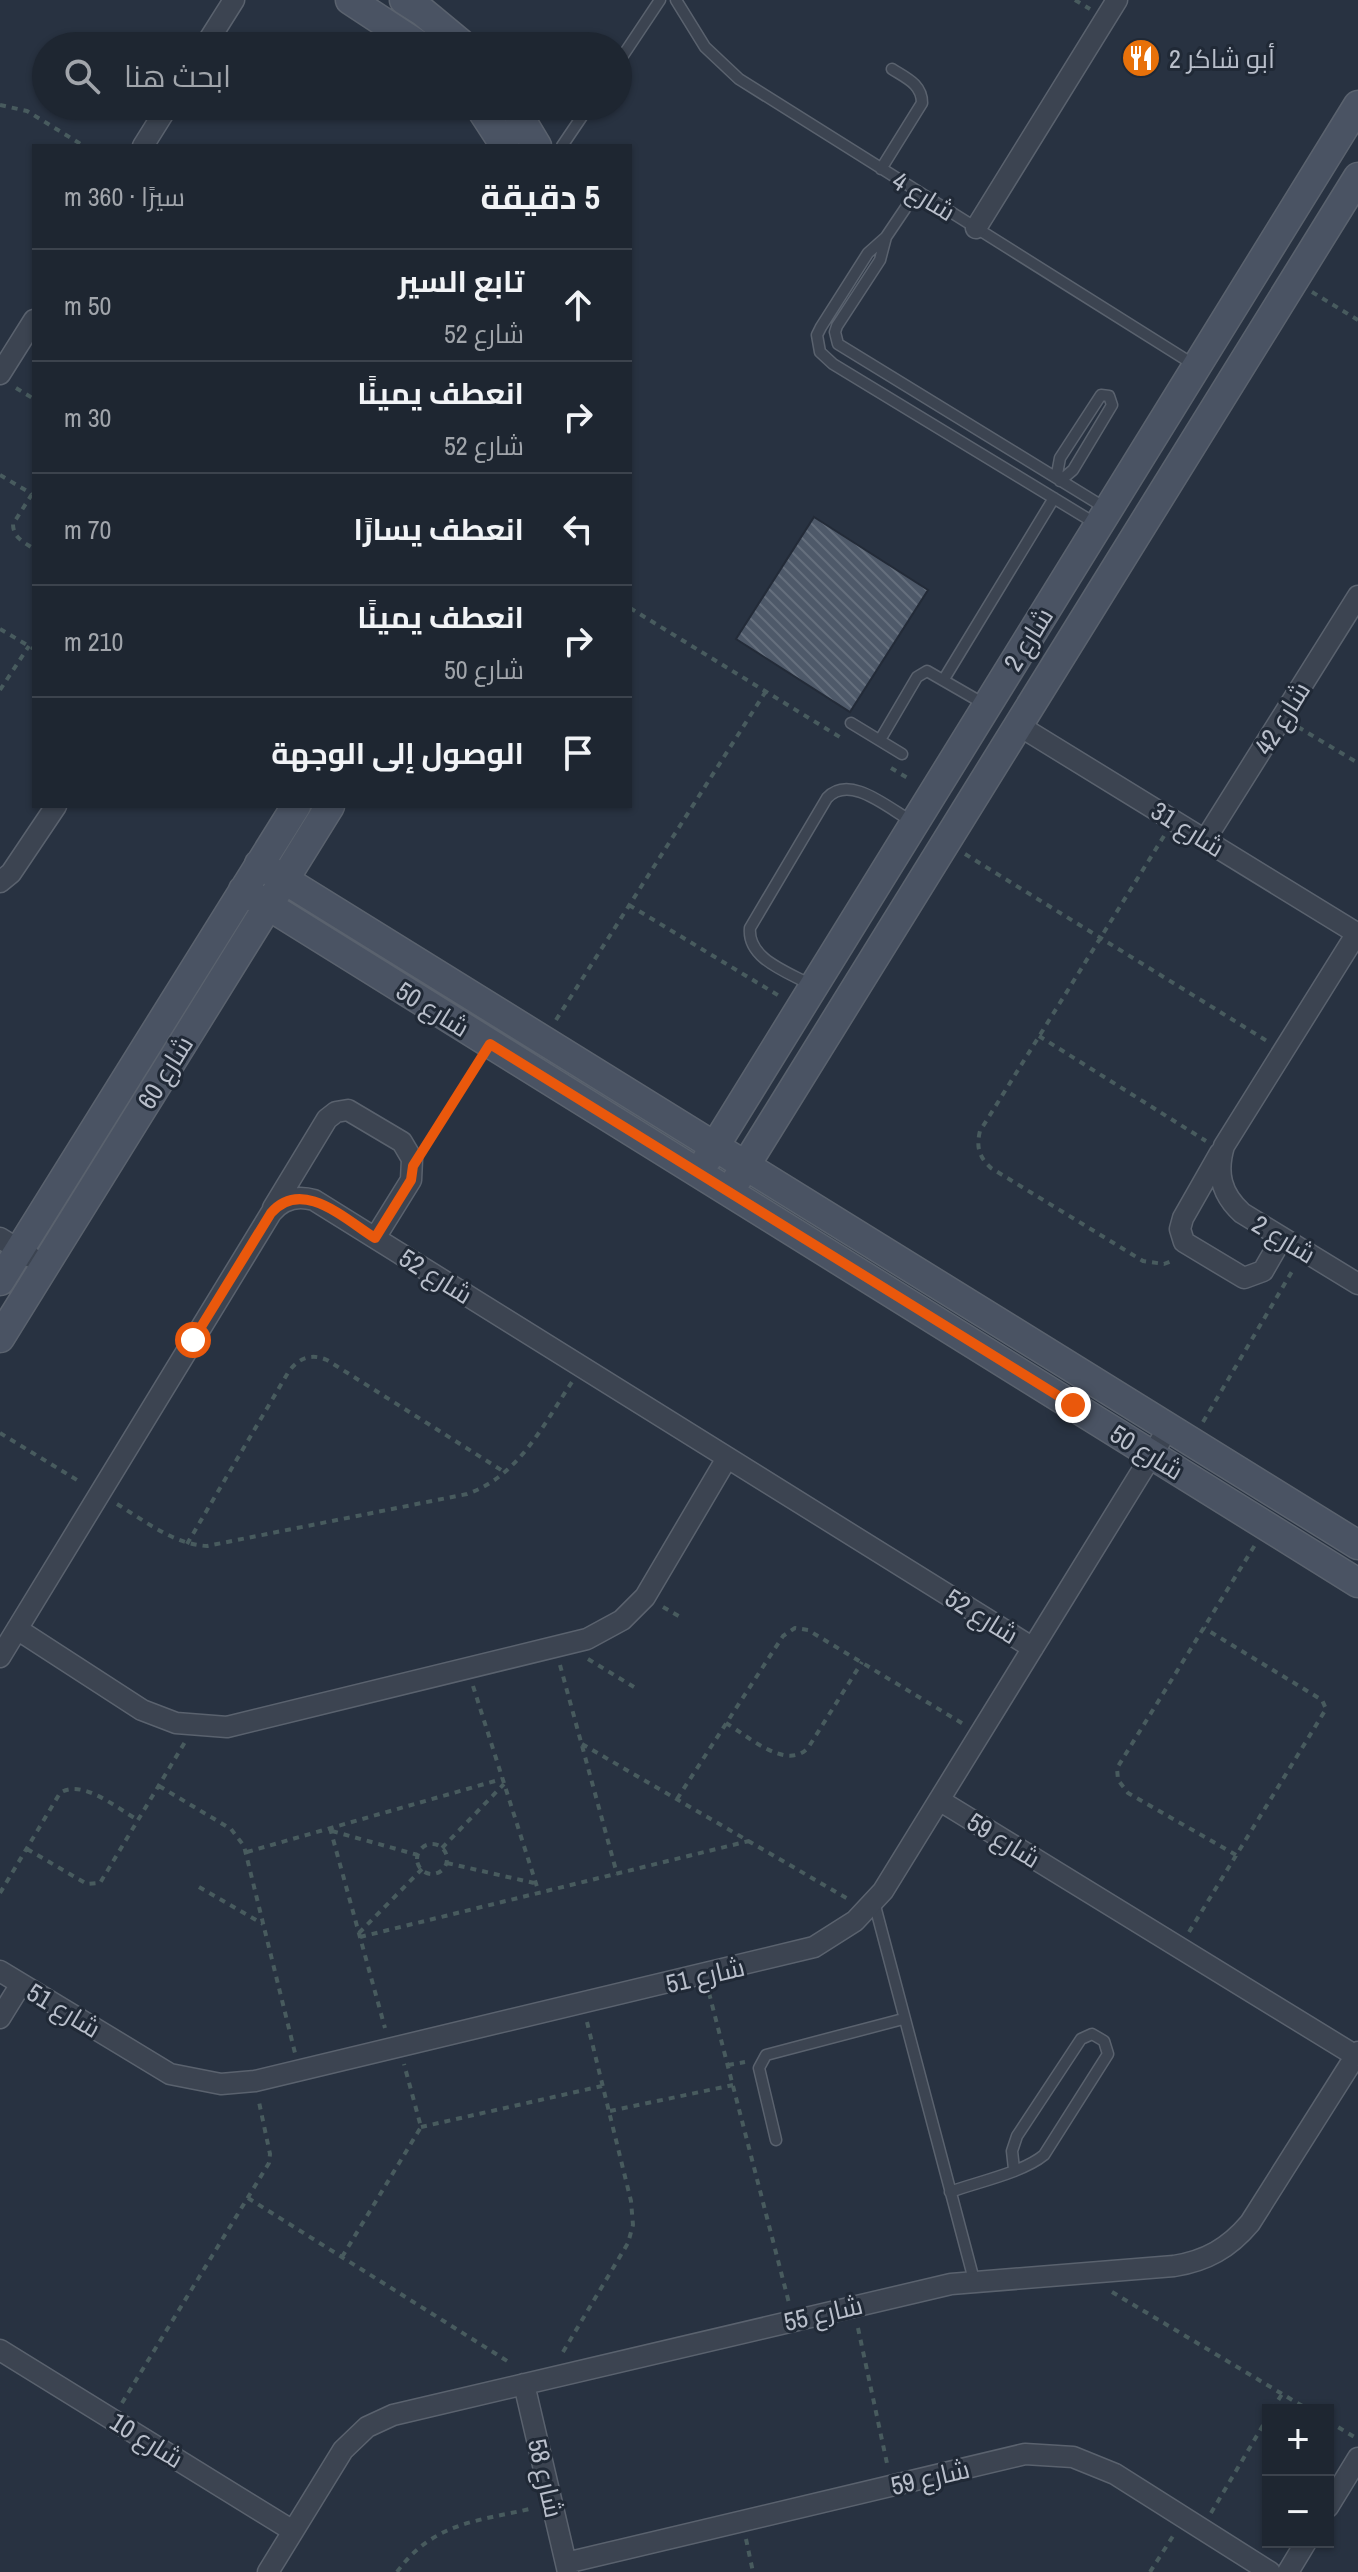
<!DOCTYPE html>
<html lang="ar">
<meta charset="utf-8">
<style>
:root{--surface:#1e2631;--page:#2b323d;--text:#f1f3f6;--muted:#a1a5ab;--line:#3c434d}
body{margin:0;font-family:"Archivo Narrow",Cairo,sans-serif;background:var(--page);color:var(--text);direction:rtl}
.controls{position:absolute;right:24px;bottom:24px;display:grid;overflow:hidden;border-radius:0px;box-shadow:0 2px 6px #0004}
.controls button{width:72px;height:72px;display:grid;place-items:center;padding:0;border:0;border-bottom:2px solid var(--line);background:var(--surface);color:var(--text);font:40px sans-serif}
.stop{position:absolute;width:24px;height:24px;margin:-18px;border:6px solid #ea580c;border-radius:50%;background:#fff}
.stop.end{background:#ea580c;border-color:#fff;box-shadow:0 2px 8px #0008}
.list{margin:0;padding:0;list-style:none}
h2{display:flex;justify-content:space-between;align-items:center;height:104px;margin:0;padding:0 32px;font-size:34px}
h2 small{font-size:26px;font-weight:400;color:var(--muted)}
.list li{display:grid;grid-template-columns:52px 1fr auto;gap:24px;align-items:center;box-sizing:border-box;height:112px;padding:0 32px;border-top:2px solid var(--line)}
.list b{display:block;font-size:30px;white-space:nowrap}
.list p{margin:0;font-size:26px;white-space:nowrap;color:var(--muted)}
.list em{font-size:26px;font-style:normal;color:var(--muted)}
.icon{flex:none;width:44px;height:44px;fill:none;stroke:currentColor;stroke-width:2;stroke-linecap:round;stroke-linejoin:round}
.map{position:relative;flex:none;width:1358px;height:2572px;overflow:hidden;direction:ltr}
.search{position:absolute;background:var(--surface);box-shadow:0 2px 6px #0004;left:32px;top:32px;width:600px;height:88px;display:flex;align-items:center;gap:20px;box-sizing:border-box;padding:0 28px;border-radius:44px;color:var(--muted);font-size:30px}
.panel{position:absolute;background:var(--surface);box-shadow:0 2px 6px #0004;left:32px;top:144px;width:600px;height:664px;border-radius:0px;direction:rtl}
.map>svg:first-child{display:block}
.building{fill:url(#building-back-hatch);stroke:#232b38;stroke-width:2}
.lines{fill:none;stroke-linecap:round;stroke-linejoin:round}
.lane-casing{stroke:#5a626e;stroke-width:13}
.street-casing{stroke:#5a626e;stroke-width:23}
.secondary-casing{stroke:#5a626e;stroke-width:31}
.path{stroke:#485b5e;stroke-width:4;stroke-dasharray:6 6;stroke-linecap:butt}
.lane{stroke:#3c4451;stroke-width:10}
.street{stroke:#3c4451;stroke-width:20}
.secondary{stroke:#4a5363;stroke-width:28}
.route{stroke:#ea580c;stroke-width:10}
.labels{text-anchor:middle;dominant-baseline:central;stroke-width:6;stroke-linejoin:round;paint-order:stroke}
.poi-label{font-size:26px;fill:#b9bfcb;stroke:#202936;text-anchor:start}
.street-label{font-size:26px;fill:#b9bfcb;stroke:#202936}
</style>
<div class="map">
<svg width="1358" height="2572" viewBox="0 0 1358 2572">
<defs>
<pattern id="building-back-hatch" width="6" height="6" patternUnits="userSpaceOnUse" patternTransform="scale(2)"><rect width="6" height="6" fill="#4e5969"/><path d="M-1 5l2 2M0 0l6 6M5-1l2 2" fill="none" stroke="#656f7d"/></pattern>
</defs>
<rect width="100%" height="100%" fill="#283241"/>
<path class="building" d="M814,517l114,73 -78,122 -114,-73z"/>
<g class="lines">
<g class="lane-casing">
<path id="lane" d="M676,0l29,47 34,32 457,287
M618,63l42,-63
M562,146l27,-40
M881,169l41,-66c0,-19 -16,-25 -30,-34
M917,191l-31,46 -18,16 -47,74 -4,8 3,17 13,12 265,161
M886,237l-6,23 -43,66 -2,6 3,12 269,165
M1101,395l8,1 3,9 -39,65 -13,11 -3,-7 3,-16z
M944,679l110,-181
M851,723l51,31
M880,740l37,-63 10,-6 59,34
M811,985c-23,-13 -64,-26 -61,-57l77,-130c23,-25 62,11 86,24
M874,1902l100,378
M776,2140l-17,-72 7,-13 137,-36
M950,2192c27,-10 72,-19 94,-37l64,-101 -4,-13 -12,-7 -11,5 -64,97 -5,15 2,18"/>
</g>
<g class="street-casing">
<path id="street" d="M205,46l29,-46
M143,146l25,-40
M976,228l141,-228
M0,374l34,-54
M1018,725l340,209
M1205,840l153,-244
M0,882l11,-9 45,-67
M1357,933l-133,213c-8,27 -3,48 18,67l116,71
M1220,1153l-37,65 -3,11 4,13 60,36 19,-7 19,-33
M273,1208l54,-89 9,-7 12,-2 54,32 10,17 -1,21 -36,58
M0,1238l31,19
M17,1629l125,81 34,13 51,4 360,-88 35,-19 23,-23 82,-139
M0,1657l271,-444c11,-14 26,-18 43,-13l719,448
M939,1800l417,256
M0,1971l170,103 51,10 34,-3 559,-134 41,-26 28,-30 286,-464
M0,2018l21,-34
M0,2350l293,181
M524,2384l44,188
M1328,2507l30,-49
M566,2563l459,-109 48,3 42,17 155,98
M268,2572l75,-122 24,-23 26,-12 558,-131 223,-18c32,-5 55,-18 76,-43l108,-171
M1288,2572l18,-30"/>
</g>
<g class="secondary-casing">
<path id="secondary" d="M350,0l70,46
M404,0l19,12 41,34
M479,106l26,40
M513,106l24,40
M259,864l1099,681
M243,890l1115,693
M707,1159l651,-1054
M736,1181l622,-1004
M0,1281l296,-475
M0,1338l330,-532"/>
</g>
<path class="path" d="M1075,0l15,9
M0,105l27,6 57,35
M1312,292l46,28
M16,388l18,11
M0,475l32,19
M32,494l-19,30c0,14 11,18 21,25
M630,608l213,131
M0,629l34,20
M0,690l29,-44
M1298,727l60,36
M891,768l20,12
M1164,836l-184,295c-4,16 -1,26 11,37l152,93 21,3 10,-4
M965,854l302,187
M629,905l152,92
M556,1020l210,-329
M1039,1036l167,105
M427,1144l51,-81
M1203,1422l91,-154
M0,1433l82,50
M117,1504c28,17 56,40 90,42l260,-52c52,-18 76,-69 105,-112
M187,1544l102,-173c10,-13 22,-18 38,-11l179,113
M663,1607l19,11
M588,1659l46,28
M560,1665l57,209
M473,1686l66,207
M726,1723c22,13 60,48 82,25l54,-86
M582,1744l266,155
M159,1786l72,43 13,17 51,207
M677,1799l106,-163 12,-8 13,2 157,95
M330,1828l55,200
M332,1831l86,24
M417 1859a15 15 0 1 1 30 0a15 15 0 1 1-30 0Z
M442,1848l62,-64
M27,1849l60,35 13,-1 85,-141
M247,1852l255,-73
M1236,1855l-108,-62 -10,-13 -1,-12 138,-223
M447,1863l87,20
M199,1887l64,37
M0,1893l60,-100c22,-15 58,16 78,27
M1189,1932l137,-223 -4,-9 -118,-72
M359,1933l63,-64
M360,1937l389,-96
M709,1993l80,310
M728,2065l17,-3
M610,2111l123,-26
M421,2127l181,-41
M248,2198l264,166
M342,2257l79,-130 -17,-63
M1112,2292l197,118
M858,2328l30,140
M563,2352l65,-109 5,-18 -2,-24 -44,-179
M122,2403l147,-240 1,-9 -11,-52
M1272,2410l10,-16
M1328,2421l28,17
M1211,2513l57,-96
M746,2539l7,33
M397,2572c36,-50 82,-51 137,-64
M1150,2572l25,-39"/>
<use href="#lane" class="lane"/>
<use href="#street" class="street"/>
<use href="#secondary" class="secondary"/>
</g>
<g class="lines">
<path class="route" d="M193,1340l78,-127c31,-36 75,7 104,25l36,-58 2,-14 77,-122 583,361"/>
</g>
<defs>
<g id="restaurant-disc" transform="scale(2)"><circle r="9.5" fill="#e8710a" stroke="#202936"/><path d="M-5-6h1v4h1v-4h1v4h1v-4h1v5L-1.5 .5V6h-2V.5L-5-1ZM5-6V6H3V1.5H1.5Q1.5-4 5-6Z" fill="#fff"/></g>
</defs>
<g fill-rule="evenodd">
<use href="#restaurant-disc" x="1141" y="58"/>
</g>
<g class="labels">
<g class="poi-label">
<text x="1169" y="58">أبو شاكر 2</text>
</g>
<g class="street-label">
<text transform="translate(924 196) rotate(32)">شارع 4</text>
<text transform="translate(1028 639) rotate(-58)">شارع 2</text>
<text transform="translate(1282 718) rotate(-58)">شارع 42</text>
<text transform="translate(1188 829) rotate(32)">شارع 31</text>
<text transform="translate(433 1009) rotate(32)">شارع 50</text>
<text transform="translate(165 1072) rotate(-58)">شارع 60</text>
<text transform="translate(1284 1239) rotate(31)">شارع 2</text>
<text transform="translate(436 1276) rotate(32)">شارع 52</text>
<text transform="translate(1147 1452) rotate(32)">شارع 50</text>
<text transform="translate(982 1616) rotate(32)">شارع 52</text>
<text transform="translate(1004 1840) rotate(32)">شارع 59</text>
<text transform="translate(705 1975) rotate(-13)">شارع 51</text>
<text transform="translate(64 2010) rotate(31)">شارع 51</text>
<text transform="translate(823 2313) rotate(-13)">شارع 55</text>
<text transform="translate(147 2440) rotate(32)">شارع 10</text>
<text transform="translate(930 2477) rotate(-13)">شارع 59</text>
<text transform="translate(546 2478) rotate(77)">شارع 58</text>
</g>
</g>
</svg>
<div class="controls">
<button>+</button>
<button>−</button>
</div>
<div class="stop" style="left:193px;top:1340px"></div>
<div class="stop end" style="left:1073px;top:1405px"></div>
<div class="search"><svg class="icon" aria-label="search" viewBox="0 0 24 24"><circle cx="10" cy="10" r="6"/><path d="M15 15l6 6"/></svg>ابحث هنا</div>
<section class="panel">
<h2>5 دقيقة<small>سيرًا · 360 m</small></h2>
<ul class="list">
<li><svg class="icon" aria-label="ahead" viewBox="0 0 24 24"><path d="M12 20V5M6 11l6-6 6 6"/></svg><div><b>تابع السير</b><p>شارع 52</p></div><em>50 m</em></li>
<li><svg class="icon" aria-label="right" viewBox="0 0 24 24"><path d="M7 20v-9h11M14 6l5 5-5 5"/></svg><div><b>انعطف يمينًا</b><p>شارع 52</p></div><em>30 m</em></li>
<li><svg class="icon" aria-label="left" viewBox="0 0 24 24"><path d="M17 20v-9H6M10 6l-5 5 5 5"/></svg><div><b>انعطف يسارًا</b></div><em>70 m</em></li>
<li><svg class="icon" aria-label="right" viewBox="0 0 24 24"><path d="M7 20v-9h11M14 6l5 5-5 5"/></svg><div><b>انعطف يمينًا</b><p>شارع 50</p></div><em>210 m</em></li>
<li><svg class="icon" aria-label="arrive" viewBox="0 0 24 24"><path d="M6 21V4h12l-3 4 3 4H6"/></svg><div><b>الوصول إلى الوجهة</b></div></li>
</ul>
</section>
</div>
